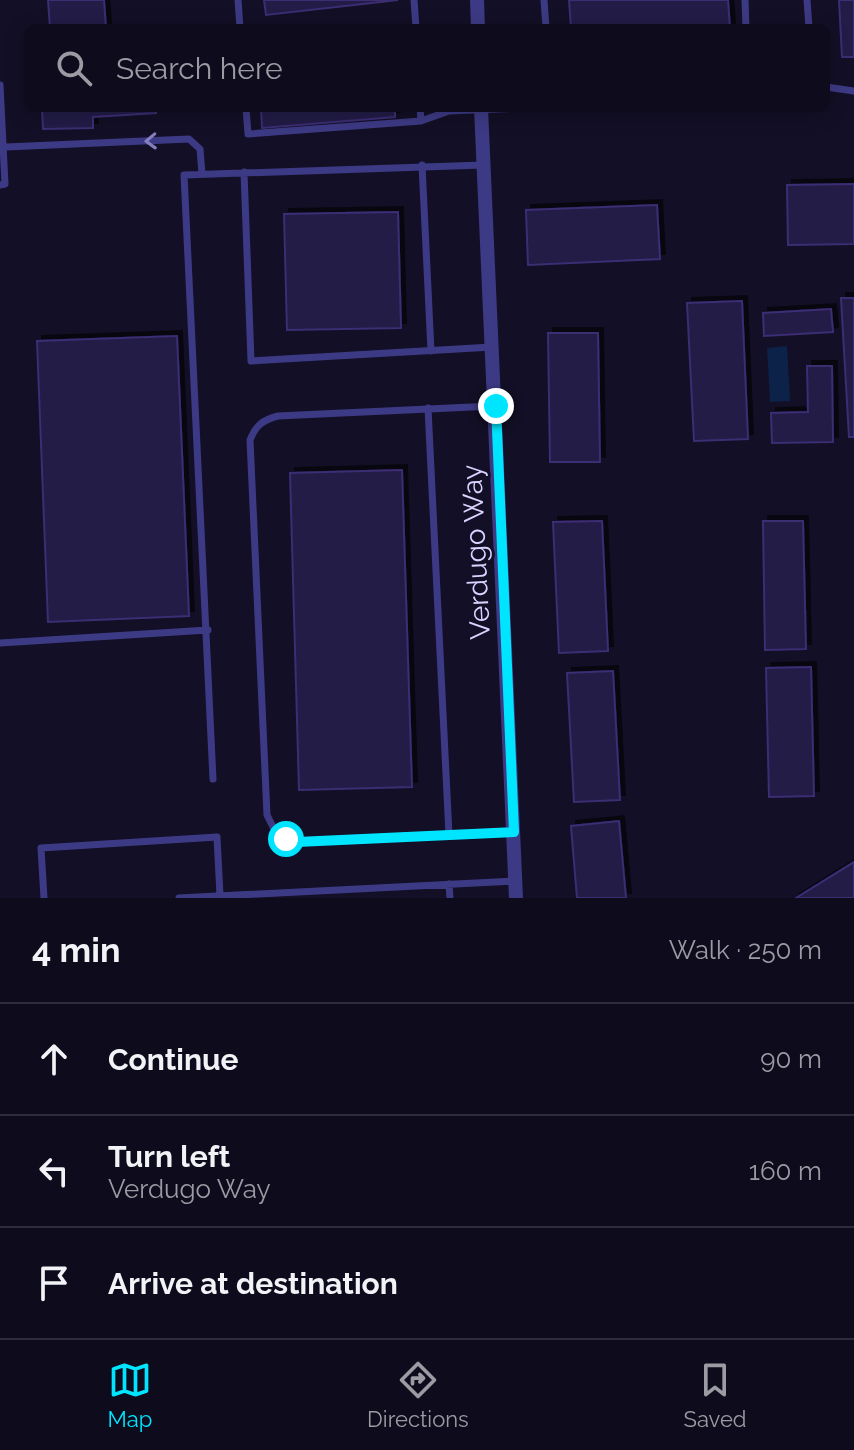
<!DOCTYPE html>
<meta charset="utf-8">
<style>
:root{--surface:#0e0b1c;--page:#171425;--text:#f1f3f6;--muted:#9b9ba3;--line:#2e2b3b;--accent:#00e5ff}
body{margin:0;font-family:Raleway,sans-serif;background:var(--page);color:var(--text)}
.stop{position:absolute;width:24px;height:24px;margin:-18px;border:6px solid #00e5ff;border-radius:50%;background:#fff}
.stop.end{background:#00e5ff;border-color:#fff;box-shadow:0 2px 8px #0008}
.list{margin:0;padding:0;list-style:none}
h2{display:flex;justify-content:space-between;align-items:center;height:104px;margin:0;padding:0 32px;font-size:34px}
h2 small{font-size:26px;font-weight:400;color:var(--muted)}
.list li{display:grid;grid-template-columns:52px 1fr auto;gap:24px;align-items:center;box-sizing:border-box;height:112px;padding:0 32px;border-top:2px solid var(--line)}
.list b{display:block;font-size:30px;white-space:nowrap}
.list p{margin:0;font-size:26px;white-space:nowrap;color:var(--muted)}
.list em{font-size:26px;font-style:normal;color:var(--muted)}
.icon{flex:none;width:44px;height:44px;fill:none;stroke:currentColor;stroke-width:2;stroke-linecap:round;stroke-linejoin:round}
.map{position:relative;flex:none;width:854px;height:898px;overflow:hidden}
.search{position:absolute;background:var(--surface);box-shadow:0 4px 20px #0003;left:24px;right:24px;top:24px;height:88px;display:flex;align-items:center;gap:20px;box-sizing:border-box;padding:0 28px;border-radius:12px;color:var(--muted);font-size:30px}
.sheet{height:440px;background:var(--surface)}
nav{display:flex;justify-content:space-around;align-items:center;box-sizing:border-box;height:112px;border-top:2px solid var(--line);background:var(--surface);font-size:22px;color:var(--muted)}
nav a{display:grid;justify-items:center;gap:4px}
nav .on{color:var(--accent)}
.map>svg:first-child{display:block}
.water{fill:#0c2248}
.building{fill:#241b47;stroke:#3b2d73;stroke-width:2;filter:url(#shadow)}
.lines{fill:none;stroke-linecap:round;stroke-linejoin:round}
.service{stroke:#3d3a85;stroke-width:7}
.minor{stroke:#3d3a85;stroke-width:14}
.oneway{stroke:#837fbc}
.route{stroke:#00e5ff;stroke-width:10}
.labels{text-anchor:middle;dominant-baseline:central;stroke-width:6;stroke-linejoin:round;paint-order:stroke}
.street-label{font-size:28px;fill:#d9d4ff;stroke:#130f26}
</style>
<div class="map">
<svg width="854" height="898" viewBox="0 0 854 898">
<defs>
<filter id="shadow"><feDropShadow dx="5" dy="-5" stdDeviation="0" flood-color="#0009"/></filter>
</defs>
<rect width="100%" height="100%" fill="#130f26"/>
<path class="water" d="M787,346l3,55 -20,1 -3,-54z"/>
<path class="building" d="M48,0h56l2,28h-56z
M264,0h134l-132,15z
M569,0h159l2,28h-159z
M839,0h15v57h-12z
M42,108h114v5l-63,4v11l-50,1z
M261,108h134v9l-133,11z
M854,184v60l-66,1 -1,-60z
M657,205l3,54 -132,6 -2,-55z
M398,212l3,116 -114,2 -3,-116z
M841,298h13v139h-5z
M742,301l6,138 -54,2 -7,-138z
M831,309l2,23 -69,4 -1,-23z
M548,333h50l2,129h-50z
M177,336l12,280 -141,6 -11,-281z
M807,366h25l1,76 -61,1 -1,-30 37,-1z
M402,470l10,317 -113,3 -9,-317z
M602,521l6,130 -49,2 -6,-131z
M763,521h40l3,128 -41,1z
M811,667l3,129 -45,1 -3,-129z
M613,671l7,129 -46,2 -7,-129z
M619,821l7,77h-49l-6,-72z
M854,862v36h-58z"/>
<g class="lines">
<path class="service" d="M238,0l2,28
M414,0l2,28
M544,0l2,28
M745,0l1,28
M807,0l2,28
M0,85l5,99 -5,1
M826,87l28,4
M246,108l2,26 173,-13 28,-10 74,-3
M420,108l1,13
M6,147l183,-8 11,10 2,25
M422,165l9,186
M244,172l7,189 241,-14
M493,406l-215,10c-15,4 -22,9 -28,24l17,375 7,14 23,13 217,-10
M428,408l21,427
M0,643l208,-13
M213,779l-29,-604 299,-10
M449,884l1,14
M44,898l-3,-50 176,-11 3,58
M179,898l336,-17"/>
<path class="minor" d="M477,0l1,28
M481,108l35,790"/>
</g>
<defs><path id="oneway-chevron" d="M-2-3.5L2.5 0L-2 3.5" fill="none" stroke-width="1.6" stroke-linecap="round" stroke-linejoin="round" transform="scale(2)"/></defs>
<use class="oneway" href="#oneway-chevron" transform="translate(151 141) rotate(178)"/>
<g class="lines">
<path class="route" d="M286,839l11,3 217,-10 -18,-426"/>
</g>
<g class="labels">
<g class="street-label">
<text transform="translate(476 552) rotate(-93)">Verdugo Way</text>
</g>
</g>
</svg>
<div class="stop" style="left:286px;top:839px"></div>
<div class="stop end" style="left:496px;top:406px"></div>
<div class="search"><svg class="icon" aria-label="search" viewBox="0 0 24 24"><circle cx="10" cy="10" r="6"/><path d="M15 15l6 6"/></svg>Search here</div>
</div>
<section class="sheet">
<h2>4 min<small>Walk · 250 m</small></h2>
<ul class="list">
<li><svg class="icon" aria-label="ahead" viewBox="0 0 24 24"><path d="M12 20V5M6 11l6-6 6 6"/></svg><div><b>Continue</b></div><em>90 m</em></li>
<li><svg class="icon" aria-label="left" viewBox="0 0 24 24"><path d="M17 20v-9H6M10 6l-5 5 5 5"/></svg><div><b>Turn left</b><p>Verdugo Way</p></div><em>160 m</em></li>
<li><svg class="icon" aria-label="arrive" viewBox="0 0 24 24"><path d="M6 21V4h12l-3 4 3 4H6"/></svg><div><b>Arrive at destination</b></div></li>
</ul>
</section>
<nav>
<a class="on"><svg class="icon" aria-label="map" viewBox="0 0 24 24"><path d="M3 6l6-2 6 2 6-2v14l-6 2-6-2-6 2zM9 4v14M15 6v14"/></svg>Map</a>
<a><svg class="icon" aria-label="directions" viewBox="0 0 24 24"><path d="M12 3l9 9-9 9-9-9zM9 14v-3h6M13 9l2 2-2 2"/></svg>Directions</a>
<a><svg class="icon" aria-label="saved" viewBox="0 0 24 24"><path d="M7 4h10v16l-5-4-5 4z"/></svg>Saved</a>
</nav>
